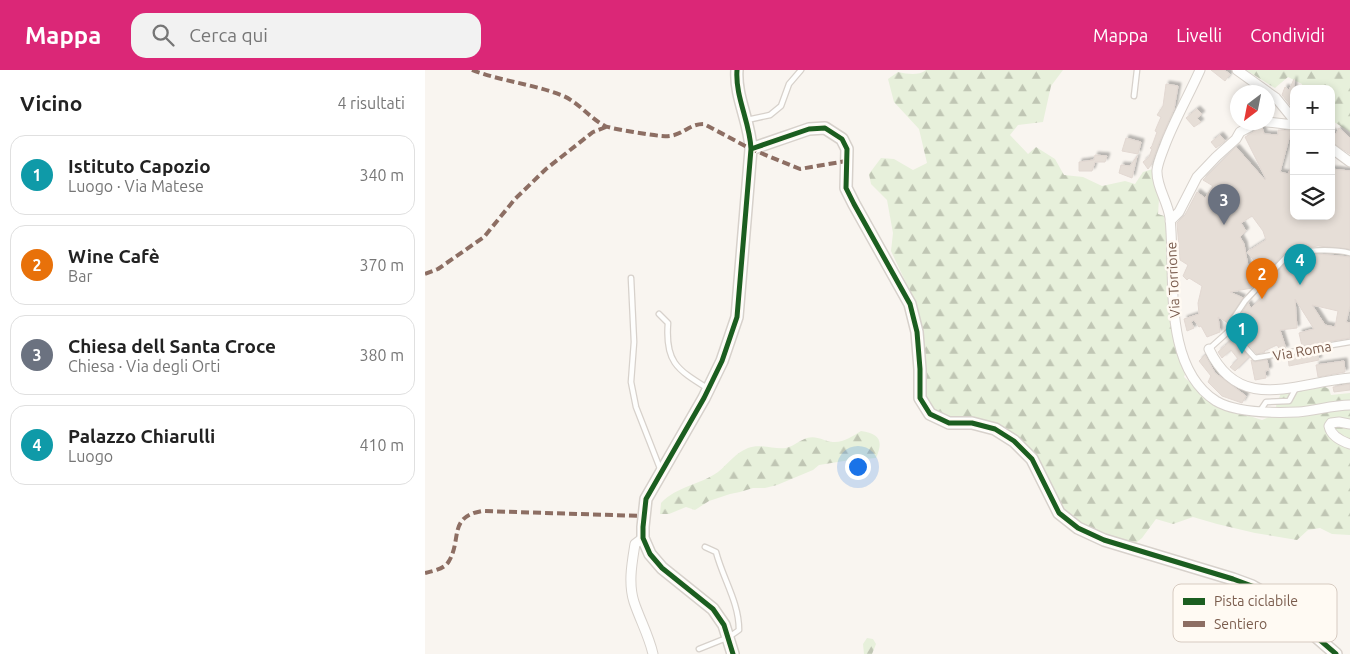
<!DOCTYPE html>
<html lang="it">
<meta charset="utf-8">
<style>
:root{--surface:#fff;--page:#f2f2f2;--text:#222;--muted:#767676;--line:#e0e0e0;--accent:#db2777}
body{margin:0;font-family:Ubuntu,sans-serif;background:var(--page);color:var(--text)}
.controls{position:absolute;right:15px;top:15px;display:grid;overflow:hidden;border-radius:10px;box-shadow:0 2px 8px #0003}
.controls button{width:45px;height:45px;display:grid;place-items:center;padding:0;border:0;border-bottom:1px solid var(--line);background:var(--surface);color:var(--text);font:25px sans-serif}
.compass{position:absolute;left:805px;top:15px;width:45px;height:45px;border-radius:50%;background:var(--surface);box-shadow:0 2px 8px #0003;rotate:212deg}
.you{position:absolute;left:432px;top:396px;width:18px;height:18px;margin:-12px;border:4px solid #fff;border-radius:50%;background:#1a73e8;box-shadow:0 0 0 8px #1a73e833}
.badge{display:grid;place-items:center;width:32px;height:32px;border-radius:50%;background:var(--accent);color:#fff;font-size:16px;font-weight:700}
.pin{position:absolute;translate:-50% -41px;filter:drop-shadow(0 1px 2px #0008)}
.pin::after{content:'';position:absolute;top:26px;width:18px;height:15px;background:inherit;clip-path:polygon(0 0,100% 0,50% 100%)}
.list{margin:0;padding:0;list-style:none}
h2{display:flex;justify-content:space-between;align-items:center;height:65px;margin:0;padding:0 20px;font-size:21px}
h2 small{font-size:16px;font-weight:400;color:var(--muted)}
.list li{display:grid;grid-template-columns:32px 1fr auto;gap:15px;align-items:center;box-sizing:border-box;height:80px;margin:0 10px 10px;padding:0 10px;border:1px solid var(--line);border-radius:15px}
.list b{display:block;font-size:19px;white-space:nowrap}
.list p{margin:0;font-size:16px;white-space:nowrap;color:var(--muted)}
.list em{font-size:16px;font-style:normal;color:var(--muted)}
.icon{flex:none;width:28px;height:28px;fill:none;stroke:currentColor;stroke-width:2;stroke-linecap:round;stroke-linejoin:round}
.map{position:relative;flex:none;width:925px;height:584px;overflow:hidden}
header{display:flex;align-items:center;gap:30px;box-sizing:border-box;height:70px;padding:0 25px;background:var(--accent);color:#fff}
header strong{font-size:24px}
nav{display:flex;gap:28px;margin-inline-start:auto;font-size:18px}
.search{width:350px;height:45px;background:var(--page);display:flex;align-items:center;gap:12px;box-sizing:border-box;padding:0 18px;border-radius:15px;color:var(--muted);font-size:19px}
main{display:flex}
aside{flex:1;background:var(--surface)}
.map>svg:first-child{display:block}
.forest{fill:url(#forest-firs)}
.building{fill:#e6ded7;stroke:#e2d8d2;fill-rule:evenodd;filter:url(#shadow)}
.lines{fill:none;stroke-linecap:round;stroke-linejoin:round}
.service-casing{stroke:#d7d1cb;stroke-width:7}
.minor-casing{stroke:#d7d1cb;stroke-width:11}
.tertiary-casing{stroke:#d7d1cb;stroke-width:14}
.service{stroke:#fefefd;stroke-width:4.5}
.minor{stroke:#fefefd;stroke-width:9}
.tertiary{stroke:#fefefd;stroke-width:11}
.quiet{stroke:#8d6e63;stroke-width:4;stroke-dasharray:8 4;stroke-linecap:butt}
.cycleway-casing{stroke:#fffaf3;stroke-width:8}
.cycleway{stroke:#1b5e20;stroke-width:5}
.labels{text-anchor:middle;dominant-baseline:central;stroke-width:5;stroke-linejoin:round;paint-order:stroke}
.street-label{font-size:14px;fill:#7a5c4d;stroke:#fffaf3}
.key{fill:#fffaf3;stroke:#d7cbc1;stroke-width:1}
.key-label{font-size:14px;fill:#7a5c4d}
</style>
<header>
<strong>Mappa</strong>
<div class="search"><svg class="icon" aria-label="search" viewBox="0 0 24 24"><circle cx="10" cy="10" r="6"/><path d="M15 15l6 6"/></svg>Cerca qui</div>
<nav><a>Mappa</a><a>Livelli</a><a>Condividi</a></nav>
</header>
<main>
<aside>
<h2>Vicino<small>4 risultati</small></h2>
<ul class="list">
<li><span class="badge" style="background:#0f9aa8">1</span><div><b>Istituto Capozio</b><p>Luogo · Via Matese</p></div><em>340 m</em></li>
<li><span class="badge" style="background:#e8710a">2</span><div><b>Wine Cafè</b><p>Bar</p></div><em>370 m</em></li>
<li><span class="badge" style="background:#6b7280">3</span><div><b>Chiesa dell Santa Croce</b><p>Chiesa · Via degli Orti</p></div><em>380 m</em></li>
<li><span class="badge" style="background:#0f9aa8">4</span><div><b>Palazzo Chiarulli</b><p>Luogo</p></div><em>410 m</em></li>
</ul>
</aside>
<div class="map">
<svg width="925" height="584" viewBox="0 0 925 584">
<defs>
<pattern id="forest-firs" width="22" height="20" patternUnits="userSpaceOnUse" patternTransform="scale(1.25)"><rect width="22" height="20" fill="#e7f0db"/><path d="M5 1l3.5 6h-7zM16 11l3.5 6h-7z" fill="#c0c6b4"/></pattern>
<filter id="shadow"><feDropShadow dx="3" dy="-3" stdDeviation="1" flood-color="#0004"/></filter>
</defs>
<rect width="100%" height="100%" fill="#f9f5f0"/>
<path class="forest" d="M501,0h137l-12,16 -8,36 -25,3 -8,10 18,19 8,-7 19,12 9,16 19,2 19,9 23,-5 10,3 8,-12 10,-3 2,9 -2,2 6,19 -1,15 6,2 5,31 -3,1c4,42 5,86 19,126l-1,3 31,28 47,15 16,-7 -2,-7 5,-13 44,-6 4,2 2,6 19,-2v142l-18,-1 -12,-6 -12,2 -11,10 -42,-7 -38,-9 -24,-7 -20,7 -17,-5 -14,19 -6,5 -21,-4 -19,-8 -15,-8 -14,-9 -30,-57 -16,-17 -25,-16 -23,-7h-23l-17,-8 -8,-16 -2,-63 -7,-26 -25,-53 2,-18 -6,-33 -16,-16 -2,-10 12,-16 13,1 19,11 14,-7 -8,-34 -25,-27 -6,-23 10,-7c10,2 20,4 28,-2z
M821,0h104v62l-19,-12v-31h-29v-5l-14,-7 -13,11z
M436,361c18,3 23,9 15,27l-26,2 -31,5 -6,5 -36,15 -12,3h-12l-13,4 -10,2 -21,7 -14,9 -9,-3 -17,7h-9l1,-11c16,-17 39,-18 57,-31 10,-8 17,-19 30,-24 12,-5 26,2 38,0 8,-2 14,-8 21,-10 10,-3 16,3 26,4 10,1 20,-6 28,-11z
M442,568l6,1 3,5 -4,10h-8l-1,-10z"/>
<path class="building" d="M786,0h13l6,4 -5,7z
M869,9v14l-3,5 3,2v10l-12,-15 3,-8 4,3z
M741,14l12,2 -4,23 -15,34 -8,22 -3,4 -5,-7 6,-5 3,-8 -2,-1 2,-2 5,-14 -2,-1 6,-14 -4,-2 6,-9z
M772,39l5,5 -5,4 4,4 -7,5 -8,-9z
M837,57l2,7 14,1v-5l13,1 -11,41 8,2 6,-13v55h37v-47l19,2v78l-32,-3 -26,4 -8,3 -19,21 -18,-22 19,-12 -3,-9 -11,-15 -11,7 5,8 -6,6 4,7 8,44 -22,4 13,6 -13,19 -2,6 -10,-6 2,15 -13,5 -6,-11 -2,1 -5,-7 -3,2 3,6 -7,3 -3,-12 15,-5 -1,-11 4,-17 -13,-8 -2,2 -4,-4 5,-11 -8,-5 -3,-37 8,-8 12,-23 8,6 8,-12 -10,-6 33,-33 29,33 1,-1 -21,-42z
M914,58l11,10v16l-19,-12v-11l5,3z
M795,65l5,6 -9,7 -5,-6z
M701,68l15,4 -3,12 -16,-3z
M670,85l12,1 -2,6h-10l-3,9h-13v-9l15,-2z
M712,86l-5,22 -13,-5 2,-8 9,1z
M893,184l32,3v49l-4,16 4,1v15l-48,8 -3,-13 15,-4 -19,-30 2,29 -17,2 6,19 -6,1 -3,-5 -13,6 1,1 -8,2 -21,-23 7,-5 -5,-7 10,-16 3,5 15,-14 -4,-5 27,-30 12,-3zM887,235l26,6 -3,16 -10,-2z
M808,269l16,18 -14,14 -5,-4 8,-8 -7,-9 -9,8 -4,-6z
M892,282l2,8 -30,6 -1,-9z
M780,285l10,18 31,23 -4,7 -20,-7 -14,-14 3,-6 -12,-15z
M826,290l4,2 12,-2 2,10 -4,1 1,7 -11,2z
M919,291l1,11 -27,5 -2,-12z
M925,314v6l-16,2 -1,-5z"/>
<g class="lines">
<g class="service-casing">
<path id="service" d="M709,26l3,-26
M322,50l23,-5 11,-9 8,-22 12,-14
M206,208l3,64 -3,40 5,25 25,64
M234,244l9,9c-3,38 8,46 39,65
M805,260l25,28 95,-16
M784,279l21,-19 3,-11 12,-18 42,-45c13,-7 49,-7 63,-3
M835,341l6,-9 23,-1 7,-13
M274,579l30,-12 10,-7c0,-28 -16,-51 -23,-78l-11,-5"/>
</g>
<g class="minor-casing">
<path id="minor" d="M775,0c-11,25 -25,49 -35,75 -3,8 -7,17 -8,25 -1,16 11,32 13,48 6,55 -9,148 46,183 20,12 59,12 82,11 17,-1 34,-7 52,-7
M812,0l39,28 18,22
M842,52l27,3
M906,78l19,14
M745,151l9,-9 18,-35 19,-20 20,-18 4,-7 18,-10
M784,279c31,66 88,33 141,29
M925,354l-11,-2 -8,1 -2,3c2,10 12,15 21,18
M218,468l-8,6c-3,19 -7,39 -1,58 6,18 15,34 19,52"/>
</g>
<g class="tertiary-casing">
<path id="tertiary" d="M326,79l58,-20 16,-1 17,11 5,10 -1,39 8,16 56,100 7,28 3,37v29l10,16 19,9h23l23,6 19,12 18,18 27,54 19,15 26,12 129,39 19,7 16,9 68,59
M308,584l-9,-29 -11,-16 -51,-41 -12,-14 -7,-16v-11l3,-28 58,-101 18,-37 15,-44 14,-168c-1,-27 -16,-52 -14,-79"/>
</g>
<use href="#service" class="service"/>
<use href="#minor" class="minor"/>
<use href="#tertiary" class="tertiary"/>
<path class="quiet" d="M47,0c29,11 60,14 89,25 18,7 27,22 44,31 7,3 46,9 56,10 22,2 25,-12 43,-12l47,25 49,20 46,-8
M0,204l13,-5 46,-32 31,-38 31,-30 47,-37 13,-5
M0,503c8,-2 20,-4 24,-12 13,-22 -1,-44 33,-50l162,5"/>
<g class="cycleway-casing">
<path id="cycleway" d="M326,79l58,-20 16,-1 17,11 5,10 -1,39 8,16 56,100 7,28 3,37v29l10,16 19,9h23l23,6 19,12 18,18 27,54 19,15 26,12 129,39 19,7 16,9 68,59
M308,584l-9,-29 -11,-16 -51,-41 -12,-14 -7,-16v-11l3,-28 58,-101 18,-37 15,-44 14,-168c-1,-27 -16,-52 -14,-79"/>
</g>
<use href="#cycleway" class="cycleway"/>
</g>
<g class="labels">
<g class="street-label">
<text transform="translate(748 210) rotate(-93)">Via Torrione</text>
<text transform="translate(877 281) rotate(-10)">Via Roma</text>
</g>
</g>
<rect x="748" y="514" width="164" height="58" rx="8" class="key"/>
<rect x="758" y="528" width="22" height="7" fill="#1b5e20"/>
<rect x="758" y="551" width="22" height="6" fill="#8d6e63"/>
<g class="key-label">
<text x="789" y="536">Pista ciclabile</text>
<text x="789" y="559">Sentiero</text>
</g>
</svg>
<div class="controls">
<button>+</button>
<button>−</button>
<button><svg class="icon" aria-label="layers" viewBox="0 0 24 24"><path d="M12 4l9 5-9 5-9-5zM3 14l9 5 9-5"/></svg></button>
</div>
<svg class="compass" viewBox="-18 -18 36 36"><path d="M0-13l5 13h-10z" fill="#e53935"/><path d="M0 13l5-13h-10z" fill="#767676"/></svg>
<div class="you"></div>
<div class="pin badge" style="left:817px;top:284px;background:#0f9aa8">1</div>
<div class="pin badge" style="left:837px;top:229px;background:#e8710a">2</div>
<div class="pin badge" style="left:799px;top:155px;background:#6b7280">3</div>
<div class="pin badge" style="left:875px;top:215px;background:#0f9aa8">4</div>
</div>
</main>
